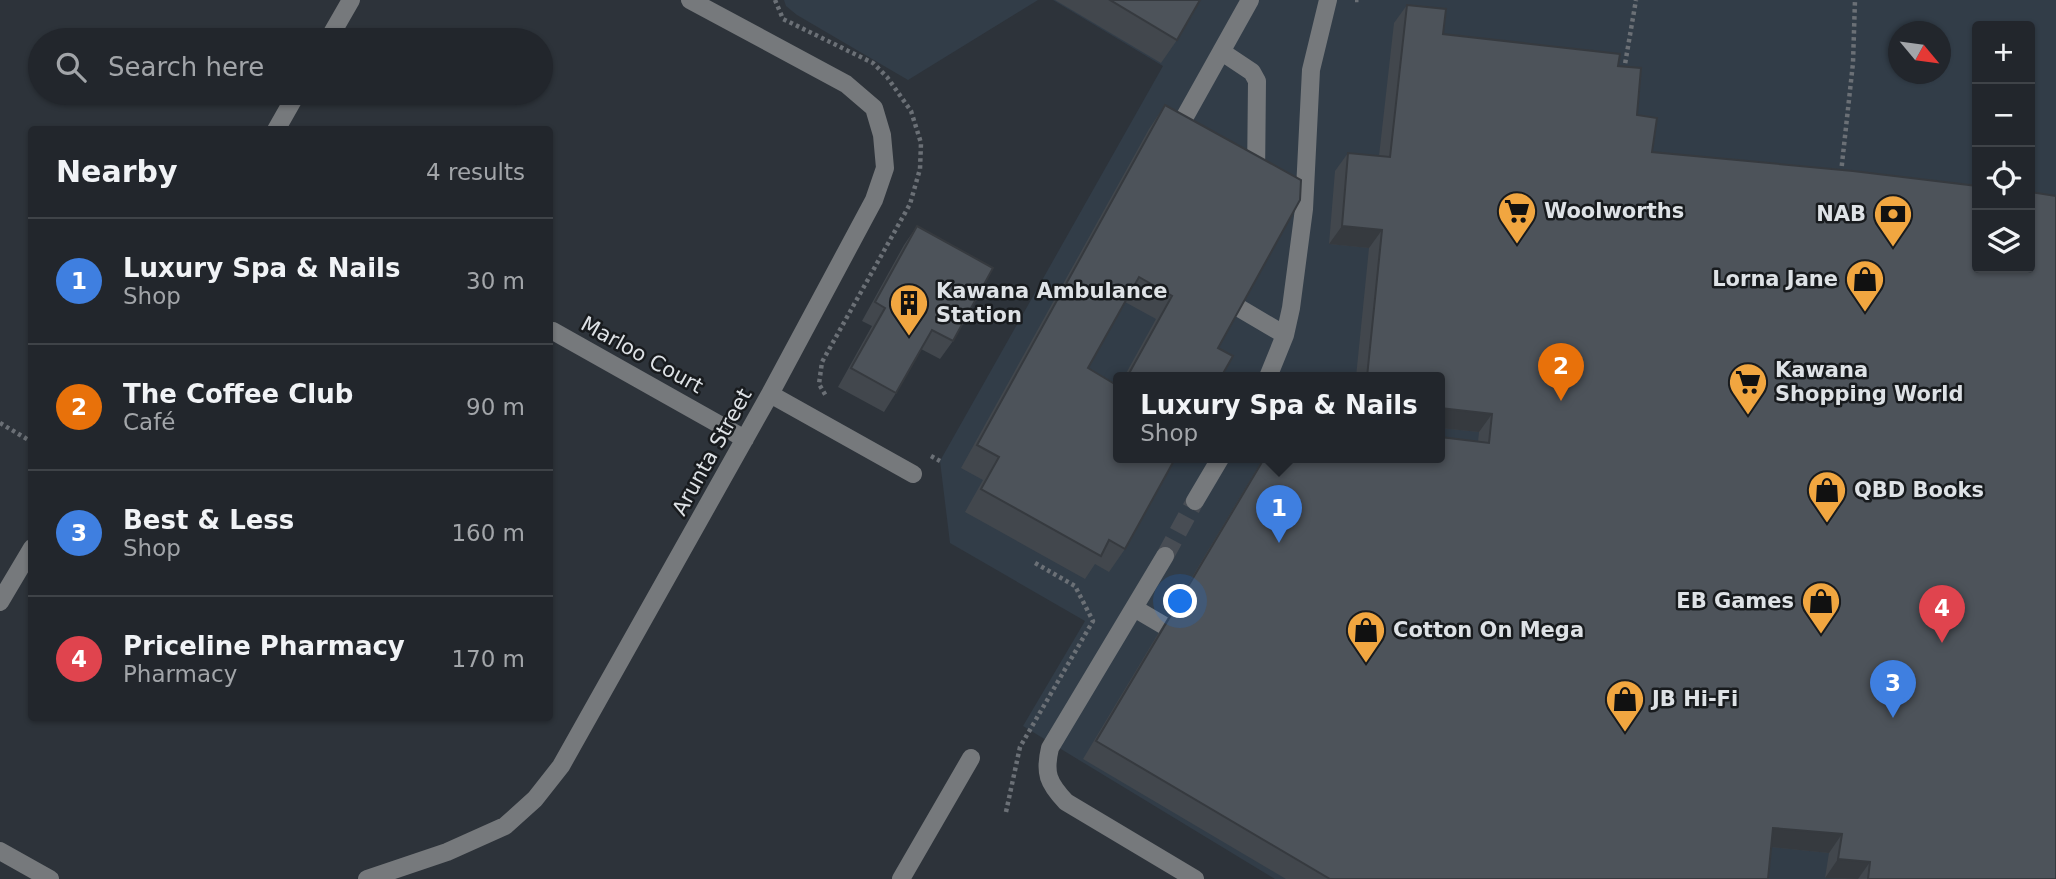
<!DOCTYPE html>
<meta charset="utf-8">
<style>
:root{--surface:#22262c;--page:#2e3238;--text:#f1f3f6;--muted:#a2a5a9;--line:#3f4348;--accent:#f1a640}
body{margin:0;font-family:"DejaVu Sans",sans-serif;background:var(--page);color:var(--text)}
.controls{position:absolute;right:21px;top:21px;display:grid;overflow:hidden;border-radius:7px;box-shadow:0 2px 5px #0004}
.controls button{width:63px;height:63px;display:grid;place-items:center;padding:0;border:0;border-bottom:2px solid var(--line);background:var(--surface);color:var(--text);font:35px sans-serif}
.compass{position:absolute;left:1888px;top:21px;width:63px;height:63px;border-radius:50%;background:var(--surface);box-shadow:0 2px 5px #0004;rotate:119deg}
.you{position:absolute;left:1181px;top:602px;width:24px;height:24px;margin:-18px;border:5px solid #fff;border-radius:50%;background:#1a73e8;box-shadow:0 0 0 10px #1a73e833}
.badge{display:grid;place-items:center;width:46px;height:46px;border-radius:50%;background:var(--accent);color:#fff;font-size:23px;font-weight:700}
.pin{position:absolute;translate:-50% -58px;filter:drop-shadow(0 2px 4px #0008)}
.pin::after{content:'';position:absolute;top:37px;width:24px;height:21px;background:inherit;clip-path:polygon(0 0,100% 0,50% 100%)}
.popup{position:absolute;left:1113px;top:372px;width:332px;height:91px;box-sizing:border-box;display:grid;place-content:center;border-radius:7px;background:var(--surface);filter:drop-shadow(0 2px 5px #0005);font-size:23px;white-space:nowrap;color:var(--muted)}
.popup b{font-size:26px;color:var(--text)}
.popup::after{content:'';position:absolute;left:50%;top:100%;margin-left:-14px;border:14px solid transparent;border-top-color:var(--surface)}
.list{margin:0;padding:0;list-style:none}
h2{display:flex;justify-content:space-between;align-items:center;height:91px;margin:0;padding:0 28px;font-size:30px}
h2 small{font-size:23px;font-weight:400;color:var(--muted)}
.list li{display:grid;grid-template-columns:46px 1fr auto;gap:21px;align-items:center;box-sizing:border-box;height:126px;padding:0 28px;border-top:2px solid var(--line)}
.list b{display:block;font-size:26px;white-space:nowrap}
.list p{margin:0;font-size:23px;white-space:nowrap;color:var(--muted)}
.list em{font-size:23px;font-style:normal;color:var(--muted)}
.icon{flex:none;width:38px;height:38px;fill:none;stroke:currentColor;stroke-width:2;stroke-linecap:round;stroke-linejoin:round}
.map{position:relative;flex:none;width:2056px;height:879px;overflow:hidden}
.search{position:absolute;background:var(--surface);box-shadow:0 2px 5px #0004;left:28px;top:28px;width:525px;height:77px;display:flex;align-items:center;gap:18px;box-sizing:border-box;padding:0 24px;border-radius:38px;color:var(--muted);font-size:26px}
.panel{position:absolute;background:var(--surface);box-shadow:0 2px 5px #0004;left:28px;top:126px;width:525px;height:595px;border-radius:7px}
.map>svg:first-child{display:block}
.built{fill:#323d48;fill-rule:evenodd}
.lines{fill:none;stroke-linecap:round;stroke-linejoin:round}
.minor-tunnel{stroke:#484d54;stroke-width:18;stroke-dasharray:18 9;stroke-linecap:butt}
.path{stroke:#6b7076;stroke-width:4.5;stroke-dasharray:3.5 3.5;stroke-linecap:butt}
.minor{stroke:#76797c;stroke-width:18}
.wall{fill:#42474d}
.shaded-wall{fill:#363a3f}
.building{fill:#4d535a;stroke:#363a3f;stroke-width:2}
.labels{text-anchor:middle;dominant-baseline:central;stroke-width:5;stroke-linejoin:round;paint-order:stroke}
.poi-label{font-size:21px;font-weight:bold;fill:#dee2e6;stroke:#181b1e;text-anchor:start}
.street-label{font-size:21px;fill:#dee2e6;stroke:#181b1e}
</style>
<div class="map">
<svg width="2056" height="879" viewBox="0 0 2056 879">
<rect width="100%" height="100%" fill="#2d333a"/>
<path class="built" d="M784,0h254l-130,80 -111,-65 -11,-9z
M1053,0h1003v879h-781l-252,-153 62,-105 -135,-78 -10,-82 223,-395zM1977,26h53v242h-53zM1898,32h42v42h-42zM1118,377h322v80h-322z"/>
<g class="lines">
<path class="minor-tunnel" d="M1165,556l30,-55"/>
<path class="path" d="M775,0l8,19 90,44 14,14 24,34 10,32 -1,26 -10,35 -88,158 -3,22 7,12
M1355,0h5
M1624,70l12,-70
M1841,173l12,-110 2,-63
M0,423l32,19
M931,456l9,5
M1006,812l14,-65 73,-126 -18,-35 -40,-23"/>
<path class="minor" d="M328,40l23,-40
M1222,52l30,20 5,9 -1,97
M276,130l21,-37
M1173,138l77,-138
M1229,302l56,33
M553,331l192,108
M1268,377l17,-42 6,-27 13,-99 7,-139 17,-70
M770,394l143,80
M1195,501l26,-44
M1165,556l-115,192c-6,25 -2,35 16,54l129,77
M0,602l32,-54
M1134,608l29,17
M0,851l50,28
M367,879l80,-27 58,-26 30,-27 26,-33 209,-372 104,-194 11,-32 -3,-33 -8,-27 -28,-24 -156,-84
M901,879l70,-121"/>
</g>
<path class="wall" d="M1055,0h145l-23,40 -16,23z
M1407,5l36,29 175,32 34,86 404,727h-212l-19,-1 4,-25 -58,-6 -3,32h1h-483l-203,-120 181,-302h176l38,-15 1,-10 -39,-4v-51h-84l13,-129 -40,-4 6,-73 13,-18 31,3 15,-133z
M1165,105l53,243 3,29h-97l32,-58 -31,-17 -37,66 37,181 -16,23 -14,-8 -10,15 -120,-67 18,-32 -22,-12 188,-339z
M917,226l36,115 -13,18 -19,-10 -25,44 -12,19 -46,-25 34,-61 -10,-5 42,-76z"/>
<path class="shaded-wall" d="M1342,226l40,4 -13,18 -40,-4z
M1440,408l52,6 -13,18 -39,-4z
M1773,828l69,6 -13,19 -68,-7z
M1838,859l32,3 -12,17 -33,-1z"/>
<path class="building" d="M1110,0h90l-23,40z
M1407,5l39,4 -3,25 177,20 -2,12 23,2 -4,47 20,3 -5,34 201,19 124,15v82h53v-76l26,4v683h-188l2,-17 -32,-3 4,-25 -69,-6 -5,51h1h-439l-234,-138 169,-284h175v-20l49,6 3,-29 -52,-6v-31h-73l15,-147 -40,-4 6,-73 42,4z
M1165,105l136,75 -1,20 -82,148 15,8 -12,21h-94l45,-81 -33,-19 -51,91 30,18v71h58l-51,92 -16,-9 -8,16 -120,-67 18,-32 -22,-12z
M917,226l76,42 -40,73 -21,-11 -36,63 -45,-25 34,-60 -10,-6z"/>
<defs>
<g id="supermarket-pin" transform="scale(2.0125)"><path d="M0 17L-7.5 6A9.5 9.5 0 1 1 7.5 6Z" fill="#f1a640" stroke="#181b1e"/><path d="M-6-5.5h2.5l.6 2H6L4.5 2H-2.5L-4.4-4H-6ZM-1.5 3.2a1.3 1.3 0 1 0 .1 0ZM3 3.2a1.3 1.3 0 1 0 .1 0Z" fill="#111"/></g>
<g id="bank-pin" transform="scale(2.0125)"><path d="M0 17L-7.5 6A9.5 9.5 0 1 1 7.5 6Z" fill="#f1a640" stroke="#181b1e"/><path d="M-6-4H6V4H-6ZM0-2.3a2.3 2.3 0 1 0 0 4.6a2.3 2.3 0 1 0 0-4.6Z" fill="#111"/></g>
<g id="shop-pin" transform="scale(2.0125)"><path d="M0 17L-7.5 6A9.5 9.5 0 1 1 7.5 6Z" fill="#f1a640" stroke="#181b1e"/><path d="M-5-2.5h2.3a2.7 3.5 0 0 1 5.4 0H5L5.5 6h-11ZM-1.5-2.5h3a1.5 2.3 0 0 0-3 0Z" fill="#111"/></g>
<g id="building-pin" transform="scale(2.0125)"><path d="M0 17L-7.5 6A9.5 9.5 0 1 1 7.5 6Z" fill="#f1a640" stroke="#181b1e"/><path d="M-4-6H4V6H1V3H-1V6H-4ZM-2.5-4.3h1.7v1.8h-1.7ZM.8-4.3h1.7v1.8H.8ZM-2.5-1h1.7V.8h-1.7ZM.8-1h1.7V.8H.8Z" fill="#111"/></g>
</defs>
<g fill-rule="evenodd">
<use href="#supermarket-pin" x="1517" y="211"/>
<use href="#bank-pin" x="1893" y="214"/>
<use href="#shop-pin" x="1865" y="279"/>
<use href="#building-pin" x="909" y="303"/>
<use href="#supermarket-pin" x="1748" y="382"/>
<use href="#shop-pin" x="1827" y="490"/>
<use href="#shop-pin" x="1821" y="601"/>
<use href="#shop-pin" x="1366" y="630"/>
<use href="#shop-pin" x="1625" y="699"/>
</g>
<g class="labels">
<g class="poi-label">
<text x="1544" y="211">Woolworths</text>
<text x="1866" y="214" text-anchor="end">NAB</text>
<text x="1838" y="279" text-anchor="end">Lorna Jane</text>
<text x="936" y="291">Kawana Ambulance<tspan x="936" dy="24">Station</tspan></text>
<text x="1775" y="370">Kawana<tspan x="1775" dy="24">Shopping World</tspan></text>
<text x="1854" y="490">QBD Books</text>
<text x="1794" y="601" text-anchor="end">EB Games</text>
<text x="1393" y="630">Cotton On Mega</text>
<text x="1652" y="699">JB Hi-Fi</text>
</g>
<g class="street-label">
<text transform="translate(642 355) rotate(29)">Marloo Court</text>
<text transform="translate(712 452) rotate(-61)">Arunta Street</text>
</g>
</g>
</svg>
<div class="controls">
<button>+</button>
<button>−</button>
<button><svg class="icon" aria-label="locate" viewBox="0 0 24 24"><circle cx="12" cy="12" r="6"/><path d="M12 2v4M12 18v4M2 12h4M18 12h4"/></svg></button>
<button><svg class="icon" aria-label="layers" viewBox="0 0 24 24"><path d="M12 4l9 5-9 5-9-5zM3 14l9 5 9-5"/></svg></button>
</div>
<svg class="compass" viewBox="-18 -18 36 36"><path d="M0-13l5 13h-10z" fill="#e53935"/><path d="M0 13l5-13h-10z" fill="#a2a5a9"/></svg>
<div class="you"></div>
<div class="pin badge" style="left:1279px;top:543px;background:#3f7fe0">1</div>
<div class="popup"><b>Luxury Spa &amp; Nails</b>Shop</div>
<div class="pin badge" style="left:1561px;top:401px;background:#e8710a">2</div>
<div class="pin badge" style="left:1893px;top:718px;background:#3f7fe0">3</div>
<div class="pin badge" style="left:1942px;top:643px;background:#e0444e">4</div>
<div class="search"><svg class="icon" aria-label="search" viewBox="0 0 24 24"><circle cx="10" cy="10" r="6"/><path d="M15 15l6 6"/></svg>Search here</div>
<section class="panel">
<h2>Nearby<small>4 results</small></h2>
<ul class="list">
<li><span class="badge" style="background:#3f7fe0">1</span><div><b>Luxury Spa &amp; Nails</b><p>Shop</p></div><em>30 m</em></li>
<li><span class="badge" style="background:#e8710a">2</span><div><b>The Coffee Club</b><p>Café</p></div><em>90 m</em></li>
<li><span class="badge" style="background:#3f7fe0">3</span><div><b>Best &amp; Less</b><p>Shop</p></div><em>160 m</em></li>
<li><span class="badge" style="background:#e0444e">4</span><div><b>Priceline Pharmacy</b><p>Pharmacy</p></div><em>170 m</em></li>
</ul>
</section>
</div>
